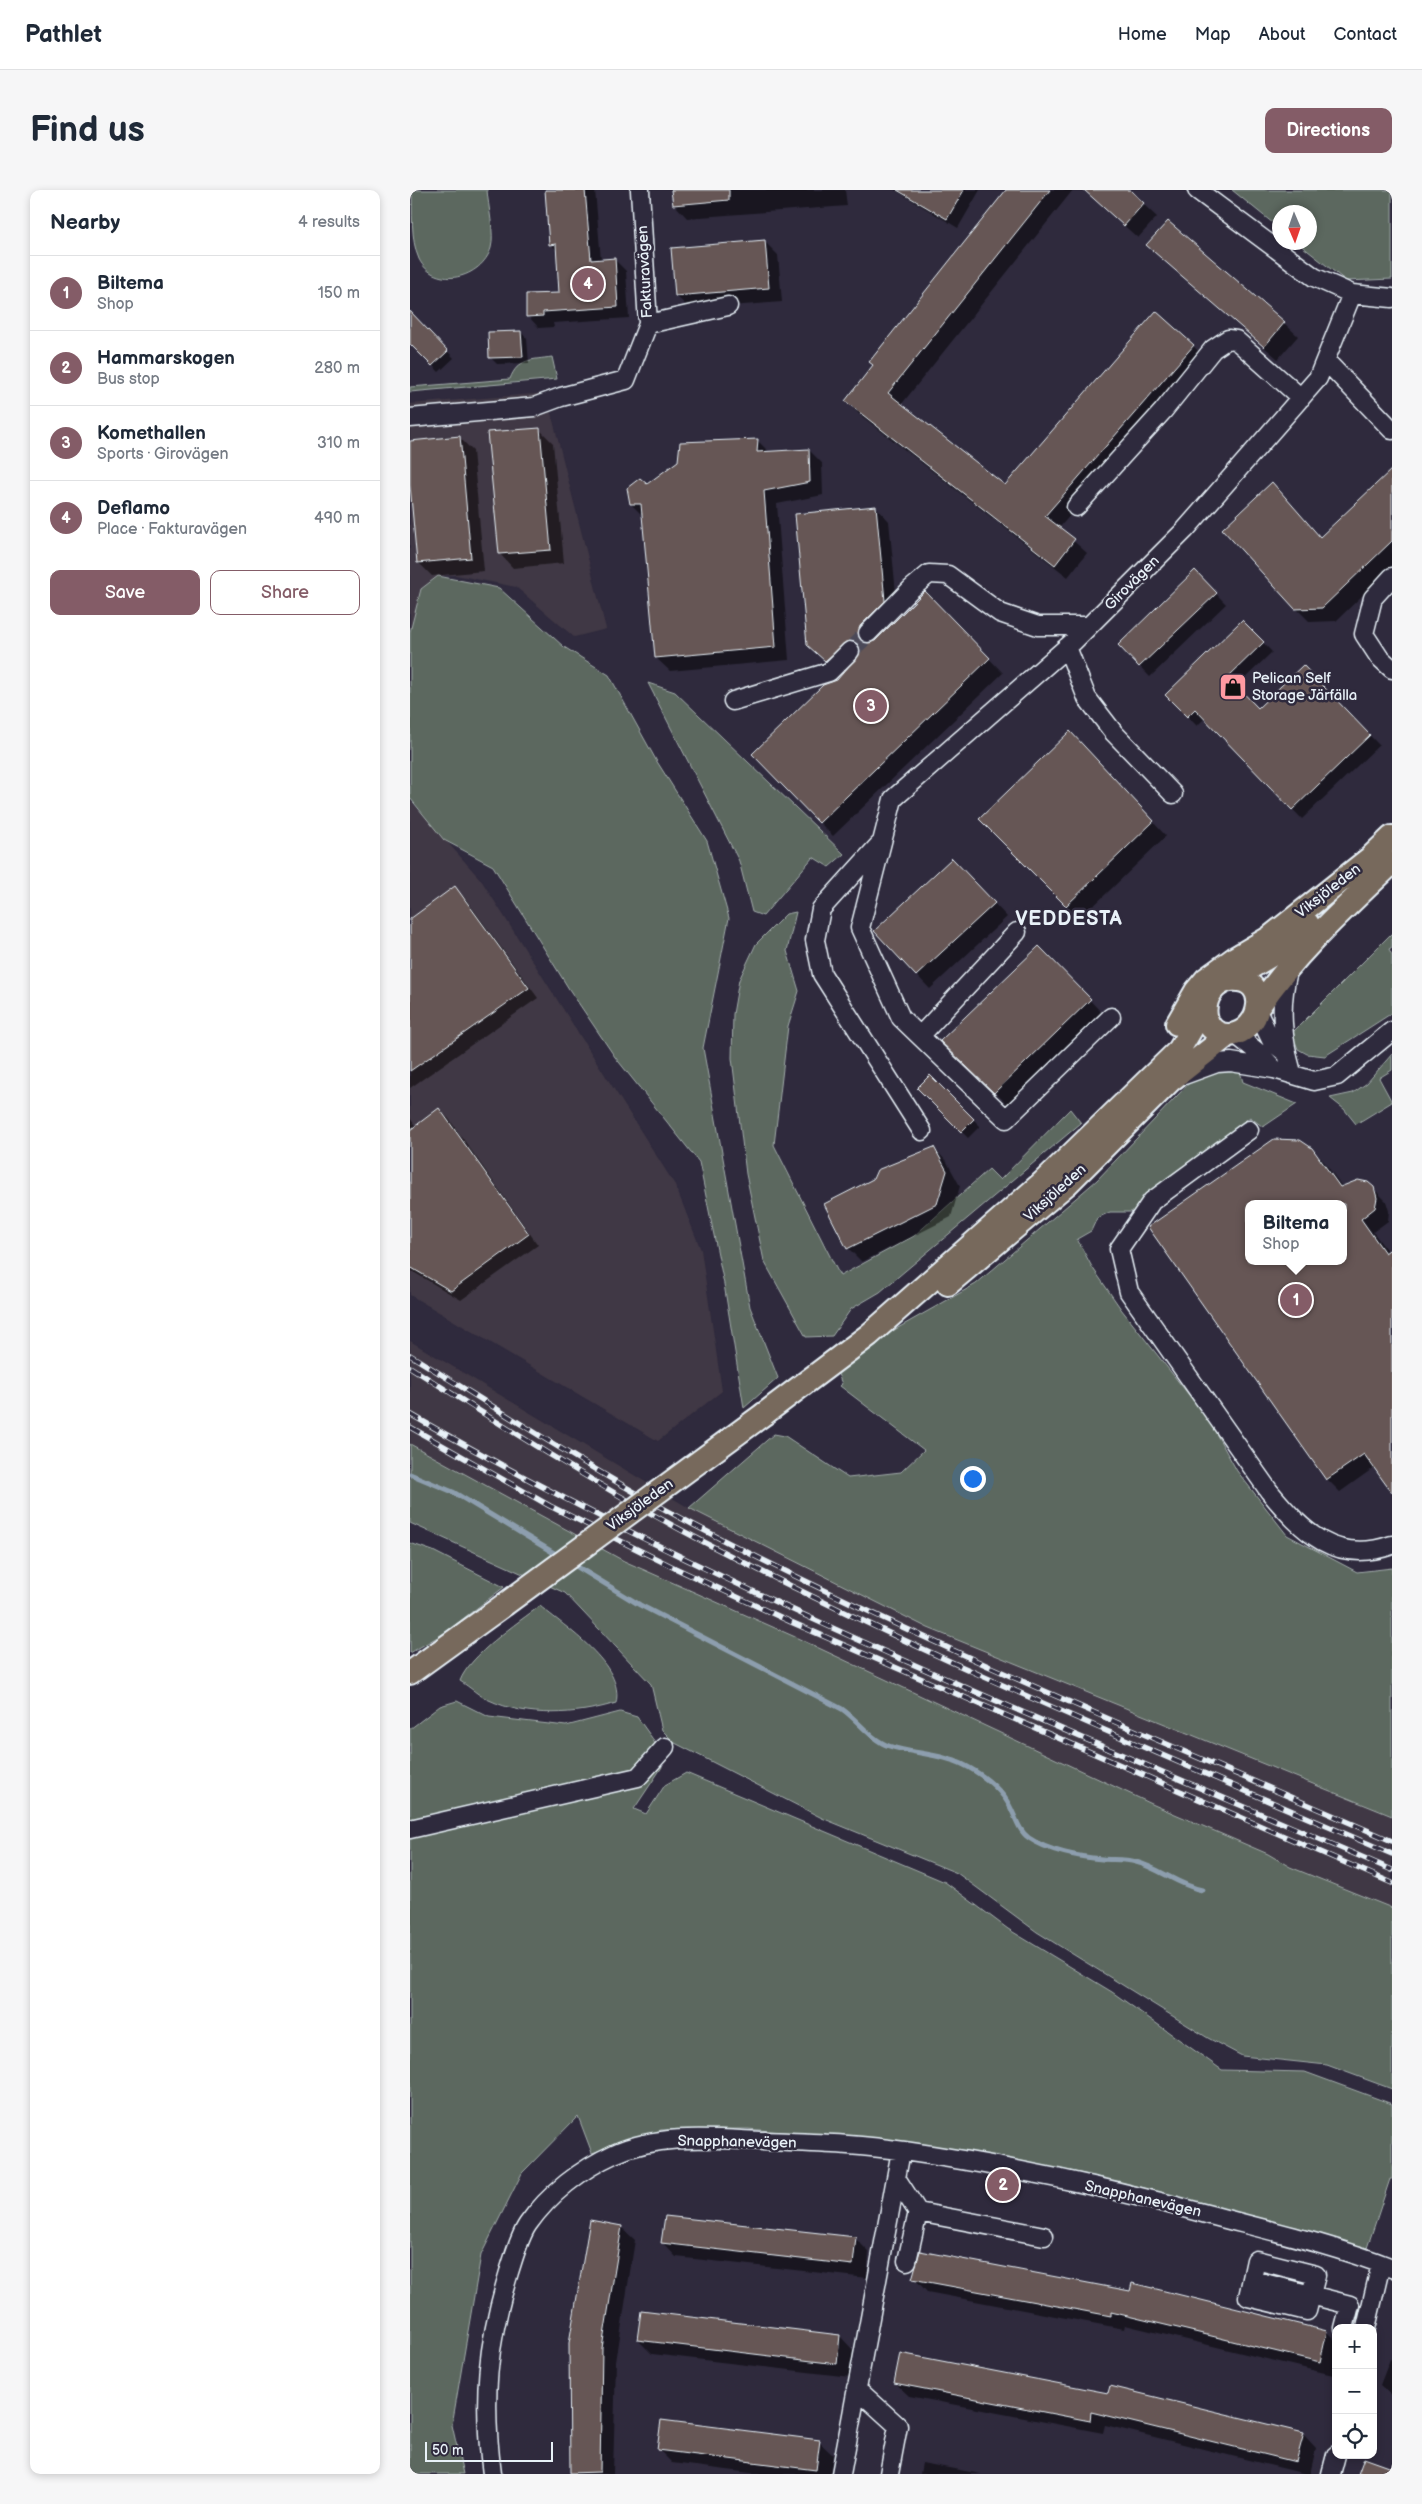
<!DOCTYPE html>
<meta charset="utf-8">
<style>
:root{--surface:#fff;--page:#f6f6f7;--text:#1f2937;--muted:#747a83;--line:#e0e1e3;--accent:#845c67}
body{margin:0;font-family:"Balsamiq Sans",sans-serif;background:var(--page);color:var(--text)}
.controls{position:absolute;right:15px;bottom:15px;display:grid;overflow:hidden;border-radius:10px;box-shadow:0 2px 8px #0003}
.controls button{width:45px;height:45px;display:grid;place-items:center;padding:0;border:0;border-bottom:1px solid var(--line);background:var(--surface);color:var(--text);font:25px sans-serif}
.compass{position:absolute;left:862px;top:15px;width:45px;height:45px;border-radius:50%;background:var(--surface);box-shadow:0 2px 8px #0003;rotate:178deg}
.scale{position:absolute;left:15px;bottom:12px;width:128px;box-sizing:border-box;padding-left:5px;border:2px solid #e8f1f8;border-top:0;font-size:14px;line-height:18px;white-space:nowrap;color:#e8f1f8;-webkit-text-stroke:4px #2f2a3d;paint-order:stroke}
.you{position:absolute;left:562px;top:1288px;width:18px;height:18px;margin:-12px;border:4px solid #fff;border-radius:50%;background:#1a73e8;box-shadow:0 0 0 8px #1a73e833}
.badge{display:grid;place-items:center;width:32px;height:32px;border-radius:50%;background:var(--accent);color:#fff;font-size:16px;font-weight:700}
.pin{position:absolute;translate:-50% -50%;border:2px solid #fff;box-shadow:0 1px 5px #0006}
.popup{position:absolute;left:835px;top:1010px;width:102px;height:65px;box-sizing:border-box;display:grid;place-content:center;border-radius:10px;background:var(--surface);filter:drop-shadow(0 1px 4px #0005);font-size:16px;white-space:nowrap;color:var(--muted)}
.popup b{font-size:19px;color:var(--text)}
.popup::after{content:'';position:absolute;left:50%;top:100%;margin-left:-10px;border:10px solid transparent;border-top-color:var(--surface)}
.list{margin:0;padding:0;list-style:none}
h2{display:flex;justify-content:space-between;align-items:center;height:65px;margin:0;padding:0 20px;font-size:21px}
h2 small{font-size:16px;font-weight:400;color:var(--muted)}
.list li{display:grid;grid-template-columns:32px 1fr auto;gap:15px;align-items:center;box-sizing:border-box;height:75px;padding:0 20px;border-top:1px solid var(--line)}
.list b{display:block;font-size:19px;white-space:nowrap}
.list p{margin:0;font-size:16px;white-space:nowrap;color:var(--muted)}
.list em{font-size:16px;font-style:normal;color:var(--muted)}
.actions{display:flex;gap:10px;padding:15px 20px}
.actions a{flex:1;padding:11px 0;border:1px solid var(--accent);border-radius:10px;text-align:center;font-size:18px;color:var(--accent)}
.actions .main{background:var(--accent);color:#fff}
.icon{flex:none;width:28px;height:28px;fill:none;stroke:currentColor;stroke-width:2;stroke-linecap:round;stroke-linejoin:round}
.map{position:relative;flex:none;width:982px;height:2284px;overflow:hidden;border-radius:10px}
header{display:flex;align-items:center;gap:30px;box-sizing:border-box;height:70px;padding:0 25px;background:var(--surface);border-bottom:1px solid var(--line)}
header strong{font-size:24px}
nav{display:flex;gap:28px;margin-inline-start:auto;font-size:18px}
.intro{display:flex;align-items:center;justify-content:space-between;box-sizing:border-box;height:120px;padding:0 30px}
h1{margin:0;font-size:35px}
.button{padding:12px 22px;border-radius:10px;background:var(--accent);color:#fff;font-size:18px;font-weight:700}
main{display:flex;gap:30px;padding:0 30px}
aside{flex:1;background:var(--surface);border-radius:10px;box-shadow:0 2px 8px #0003}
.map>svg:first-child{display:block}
.built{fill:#403844}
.green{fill:#5b685e;stroke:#a2acab}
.shadow{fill:#0007;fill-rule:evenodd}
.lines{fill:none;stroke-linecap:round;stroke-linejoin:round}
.stream{stroke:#8d9eae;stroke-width:5}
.building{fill:#665754;stroke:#e8f1f8;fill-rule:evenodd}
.minor-tunnel{stroke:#4b4859;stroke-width:18;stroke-dasharray:18 9;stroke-linecap:butt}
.minor-casing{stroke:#e8f1f8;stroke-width:21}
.major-casing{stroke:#e8f1f8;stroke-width:26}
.minor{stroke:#2f2a3d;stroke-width:18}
.major{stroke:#77695c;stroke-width:22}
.rail-casing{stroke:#e8f1f8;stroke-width:5.5}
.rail{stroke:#2f2a3d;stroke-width:4;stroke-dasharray:11;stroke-linecap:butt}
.major-bridge-casing{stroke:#e8f1f8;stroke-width:26;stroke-linecap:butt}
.major-bridge{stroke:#77695c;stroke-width:22}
.labels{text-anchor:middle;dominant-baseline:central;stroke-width:5;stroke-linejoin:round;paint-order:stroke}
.street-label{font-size:15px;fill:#e8f1f8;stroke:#2f2a3d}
.poi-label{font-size:15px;fill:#e8f1f8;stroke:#2f2a3d;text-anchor:start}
.district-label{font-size:20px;font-weight:bold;letter-spacing:1px;fill:#e8f1f8;stroke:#2f2a3d}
</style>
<header>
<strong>Pathlet</strong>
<nav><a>Home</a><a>Map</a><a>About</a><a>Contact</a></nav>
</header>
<div class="intro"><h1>Find us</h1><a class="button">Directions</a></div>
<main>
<aside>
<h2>Nearby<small>4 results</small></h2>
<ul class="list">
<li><span class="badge">1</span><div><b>Biltema</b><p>Shop</p></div><em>150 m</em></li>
<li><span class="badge">2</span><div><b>Hammarskogen</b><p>Bus stop</p></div><em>280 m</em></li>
<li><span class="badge">3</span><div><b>Komethallen</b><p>Sports · Girovägen</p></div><em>310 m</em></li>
<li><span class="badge">4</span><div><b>Deflamo</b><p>Place · Fakturavägen</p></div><em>490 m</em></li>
</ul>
<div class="actions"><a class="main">Save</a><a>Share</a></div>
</aside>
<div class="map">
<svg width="982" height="2284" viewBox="0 0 982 2284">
<rect width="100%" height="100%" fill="#2f2a3d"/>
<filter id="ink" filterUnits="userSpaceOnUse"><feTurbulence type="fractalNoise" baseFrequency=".02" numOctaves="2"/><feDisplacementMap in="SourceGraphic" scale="10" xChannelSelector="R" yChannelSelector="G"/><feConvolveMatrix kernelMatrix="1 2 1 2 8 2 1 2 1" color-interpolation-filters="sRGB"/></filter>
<g filter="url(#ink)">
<path class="built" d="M136,203l60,236 -32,8 -58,-50 -60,-12 -18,1 -17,13 -11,43v-228z
M0,610l71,80 194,305 26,65 21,141 -64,50 -248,-146z
M0,1151l279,167 239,120 464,188v92l-102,-41 -22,-13 -114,-49 -361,-169 -169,-75 -214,-117z"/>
<path class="green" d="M2,0h75c1,15 8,45 4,58 -9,30 -56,43 -72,11 -9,-20 -6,-48 -7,-69z
M822,0h160v89l-46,2 -48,-38 11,-1v-30h-30v16z
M142,167l5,22 -147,13v-5l100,-8c8,-21 22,-19 42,-22z
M28,386l61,12 65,59 45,28 47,85 51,81 22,77 -26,130 47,259 28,71 -34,30 -20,-124 -25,-122 -84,-105 -46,-68 -76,-123 -49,-26 -34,-42v-166l11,-43z
M238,493l27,9 169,162 -15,13 -16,-10 -50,59 -11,-4 -13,-51z
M386,722l-9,39 12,40 -11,35 -14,119 66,131 74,-40 75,-67 11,11 70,-71 11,14 -201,169 -29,17 -19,27 -26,1 -42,-76 -18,-87 -14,-116 1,-44 6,-34 17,-36 30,-30z
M982,743v14l-3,2 3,6v58l-67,43 -18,-2 -9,-5 -6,-16z
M982,864v16l-13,8 13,24 -36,22 -12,-15 -14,-11 23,-5 14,-10z
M829,878l4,14 54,22 -34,23 -13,-10 -104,79 -9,16h-27l-13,6 -6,13 -14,8 15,28 29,42 87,110 29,52 50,64 70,37 35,-4v248l-464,-188 -239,-120 85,-74 11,2 63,42 53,-6 23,-22 -84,-64 2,-2 -6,-15 60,-40 80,-45 121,-104 98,-103 11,-7z
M0,1254l214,117 169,75 361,169 114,49 22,13 102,41v181l-65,-24 -85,-9 -34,-18 -171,-106 -80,-59 -135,-55 -147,-75 -13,-13 -11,-46 -86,-91 -155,-70z
M0,1353l23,8 71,36 -58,45 -36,21z
M130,1416c25,21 85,59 76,97 -39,12 -89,15 -127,-3 -10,-4 -19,-13 -29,-19 9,-25 58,-59 80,-75z
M47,1511l32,16 77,9 54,-14 17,5 15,21 9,18 1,11 -28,42 12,5 19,-29 21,-12 259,109 63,47 104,63 110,78 83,2 87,32v75h-2l-23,69 -249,-67 -98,-20 -116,-18 -156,-14 -87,1 -69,23 -14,-37 -56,57 -41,82 -29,170 11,49h-53v-745l30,-23z"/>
<path class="shadow" d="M136,0h49l6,70 13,-1 12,12 3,47 -76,5 1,4 -15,1 -11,-12 33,-22 -4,-43 -6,-7z
M263,0h172l2,16 -160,12 -13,-14z
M485,0h85l-22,38z
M598,0h65l-172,215 104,81 188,-140 14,13 -148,169 28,25 -19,24 -209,-163 -13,-13z
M674,0h44l29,27 -19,21z
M354,51l14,14 4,47 -92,7 -14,-13z
M738,55l136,78 14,13 -20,23z
M4,127l40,41 -15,14 -29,-30v-21z
M111,142l6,7 2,24 -32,1 -6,-6z
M129,239l14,14 11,120 -51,5 -13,-14 -11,-121z
M50,248l13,13 11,120 -52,5 -14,-14 -8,-92v-28z
M347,250l12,12 40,-2 13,13 1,32 -46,9 12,156 -119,11 -14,-13 -13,-142 -12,-12 16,-19z
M982,280v97l-56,54 -26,1 -14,-14 -24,-124 49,54z
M466,317l13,14 9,93 -25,29 66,-37 64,67 -170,163 -14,-14 18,-141 13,-14 -2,-1 -9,8 -31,-29z
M785,382l31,32 -76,73 -31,-32z
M832,431l30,31 -36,35 22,22 45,-42 76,78 -77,74 -97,-101 -8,8 -31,-31z
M673,557l83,89 -86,83 -100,-100z
M556,683l41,44 -77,72 -55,-57z
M45,698l10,10 73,100 -128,90v-168z
M642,771l51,53 -95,91 -52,-50z
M520,886l50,50 -12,12 -50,-50z
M29,919l10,10 89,126 -77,55 -51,-30v-152l6,9z
M524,958l13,14 13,24 -9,31 -89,45 -14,-14 -22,-43z
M902,959l13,14 18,25h30l13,13 3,10 -1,10 -15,11 15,20 -13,215 -35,25 -13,-13 -177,-252zM838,1014h96v57h-96z
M256,2027l190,22 13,13 -2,26 -191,-21 -13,-14z
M211,2037l14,13 -19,122 -3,112h-40l-2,-2z
M504,2088l413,54 9,9v23l-3,11 -208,-50 -1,4 -197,-37z
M430,2146l13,14 -3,27 -198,-23 -14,-14z
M980,2169l2,1v36l-12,-11z
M485,2193l408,51 13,14 -6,26h-4l-201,-49 -2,8 -194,-37z
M409,2252l14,13 -3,19h-72l-86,-11 -14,-14z
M512,2273l59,11h-61z"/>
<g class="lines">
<path class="stream" d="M0,1284l43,18 106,64
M161,1373l69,42 202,104c16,11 29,31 47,37 24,8 50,7 73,18 17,8 37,23 46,39 7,11 10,28 21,35 19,13 50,19 73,21 10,1 23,0 34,3 23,6 42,23 66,28"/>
</g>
<path class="building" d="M135,0h40l6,70 24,-2 3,49 -75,5v4l-17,1v-23l33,-1 -3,-49 -7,1z
M261,0h58v10l-56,5z
M487,0h67l-17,29z
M596,0h44l-162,203 117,92 151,-174 38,34 -149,171 30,23 -20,26 -210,-164 28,-36 -4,-3z
M674,0h46l14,13 -20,23z
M758,31l117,101 -21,25 -118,-102z
M355,50l4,48 -94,8 -4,-48z
M0,121l38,40 -16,15 -22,-22z
M111,141l2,26 -34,1 -1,-26z
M130,238l11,122 -52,4 -12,-122z
M50,246l11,122 -54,5 -7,-78v-44z
M348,249l-1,13 52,-3 1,33 -46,9 12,156 -121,11 -14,-154h-11l-3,-16 13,-10 7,6 31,-23 2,-19z
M982,279v72l-70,67 -27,1 -73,-80 50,-47 48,55z
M466,316l9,95 -25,25 -2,9 2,5 6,3 9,-2 50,-50 65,67 -171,165 -67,-69 71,-69 14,-5 23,-27 -2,-9 -10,-3 -23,20 -18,-16 -12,-131z
M785,380l22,23 -78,74 -21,-22z
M832,430l22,22 -36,35 30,31 45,-43 67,70 -78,75 -97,-101 -8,8 -22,-22z
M660,541l84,90 -88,85 -87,-87z
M542,668l43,45 -79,73 -42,-45z
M45,696l74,102 -119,83v-152z
M629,756l52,53 -97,94 -54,-52z
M520,885l44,44 -13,13 -44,-44z
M29,918l90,126 -78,57 -41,-24v-137z
M864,949l26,1 12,8 28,39 18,-7 10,2 6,5 3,11 -2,10 -14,11 24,34 7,-5v245l-28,-39 -38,26 -178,-253zM838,1014h96v57h-96z
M524,957l13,24 -10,33 -90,45 -23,-45 49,-25 4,-9z
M255,2026l191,21 -3,28 -192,-22z
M180,2030l32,6 -20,122 -2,124 -30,1 -1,-130z
M510,2061l210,40 2,-8 195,48 -7,31 -209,-50v4l-199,-37z
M231,2121l199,24 -3,29 -200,-24z
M490,2163l208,40 2,-7 194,47 -8,29 -205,-50 -1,9 -196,-38z
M251,2230l159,20 -4,30 -159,-20z
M954,2268l28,10v6h-34z"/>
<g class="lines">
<path class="minor-tunnel" d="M440,461l18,-18"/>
<g class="minor-casing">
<path id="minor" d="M787,0l117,87 38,17 40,4
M238,134l80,-18
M916,171l66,69
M0,228l124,-11 27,-10 65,-17 22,-56 -8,-134
M666,317l87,-96 50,-62 15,-10 8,1 65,58
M982,387l-19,21 -9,36 15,23 13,12
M458,443l43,-44 18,-15 19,1 52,38 38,13h51
M657,457l20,51 27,35 59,61
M323,511l96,-29 21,-21
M469,655l-58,64 -6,31 7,34 100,157
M878,781c-9,35 -6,67 4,102
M847,821l15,31 15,12
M701,827l-105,102 -105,-101 -41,-90 33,-129 181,-158 111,-111 133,-152 34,-84
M824,843l26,21 14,15
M510,846l97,-104
M774,885l33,-12 14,-1 43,7 40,12 23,-5 55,-45
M839,940l-97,71 -33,48 10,43 140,199c34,41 66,74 123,54
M0,1639l228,-52 27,-30
M486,1988l22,34 126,24
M846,2070l60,15 -9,36 -59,-14z
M497,2071l11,-49
M842,2090l98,25 -6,23
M956,2138l15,-64
M446,2198l42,38 -9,48
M82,2284c-10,-74 -5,-130 17,-202 5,-15 10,-35 19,-48 21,-30 53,-55 86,-70 46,-21 100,-15 150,-13 46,2 94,3 140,10 106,15 211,38 314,66 58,15 118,29 174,51
M431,2284l60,-323
M921,2284l5,-19"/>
</g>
<g class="major-casing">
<path id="major" d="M820,790l50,-30 28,-26
M820,790c42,-4 33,53 -1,55 -32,1 -31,-49 1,-55z
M849,816c37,-54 86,-98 133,-143
M767,834l19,-33 10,-12 29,-21 34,-20 101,-80 22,-21
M538,1094l120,-101 102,-102 58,-46
M354,1224l105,-79 174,-153 136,-132 26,-44
M0,1483l94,-68"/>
</g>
<use href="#minor" class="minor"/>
<use href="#major" class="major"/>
<g class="rail-casing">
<path id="rail" d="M0,1165c94,58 186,118 284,170 226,118 464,214 698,316
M0,1177c96,61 192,122 294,175 223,116 457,212 688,312
M0,1224c313,180 651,313 982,456
M0,1237l140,79 125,62 116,54 601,261"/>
</g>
<use href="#rail" class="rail"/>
<g class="major-bridge-casing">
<path id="major-bridge" d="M94,1415l260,-191"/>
</g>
<use href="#major-bridge" class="major-bridge"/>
</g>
</g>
<defs>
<g id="shop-square" transform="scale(1.4375)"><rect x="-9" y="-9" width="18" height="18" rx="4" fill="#ff9aa2" stroke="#2f2a3d"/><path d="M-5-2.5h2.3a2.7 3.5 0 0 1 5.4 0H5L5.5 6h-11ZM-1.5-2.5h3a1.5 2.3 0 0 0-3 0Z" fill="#111"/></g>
</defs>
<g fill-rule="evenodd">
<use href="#shop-square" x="823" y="497"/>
</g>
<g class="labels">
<g class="street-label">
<text transform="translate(235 82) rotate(-93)">Fakturavägen</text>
<text transform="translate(722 393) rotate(-45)">Girovägen</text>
<text transform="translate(918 701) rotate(-38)">Viksjöleden</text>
<text transform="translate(645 1003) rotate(-42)">Viksjöleden</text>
<text transform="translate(230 1315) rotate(-36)">Viksjöleden</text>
<text transform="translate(327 1952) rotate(1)">Snapphanevägen</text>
<text transform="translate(733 2009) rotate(13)">Snapphanevägen</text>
</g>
<g class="poi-label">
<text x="842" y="488">Pelican Self<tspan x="842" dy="17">Storage Järfälla</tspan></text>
</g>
<g class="district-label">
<text x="659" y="729">VEDDESTA</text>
</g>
</g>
</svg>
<div class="controls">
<button>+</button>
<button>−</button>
<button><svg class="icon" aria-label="locate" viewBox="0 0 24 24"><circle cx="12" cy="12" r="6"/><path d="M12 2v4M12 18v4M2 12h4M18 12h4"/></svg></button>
</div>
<svg class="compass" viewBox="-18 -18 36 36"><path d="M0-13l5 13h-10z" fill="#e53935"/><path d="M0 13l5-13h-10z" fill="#747a83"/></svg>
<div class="scale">50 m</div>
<div class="you"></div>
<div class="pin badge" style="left:886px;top:1110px">1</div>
<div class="popup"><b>Biltema</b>Shop</div>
<div class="pin badge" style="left:593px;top:1995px">2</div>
<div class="pin badge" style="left:461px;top:516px">3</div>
<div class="pin badge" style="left:178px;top:94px">4</div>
</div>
</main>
